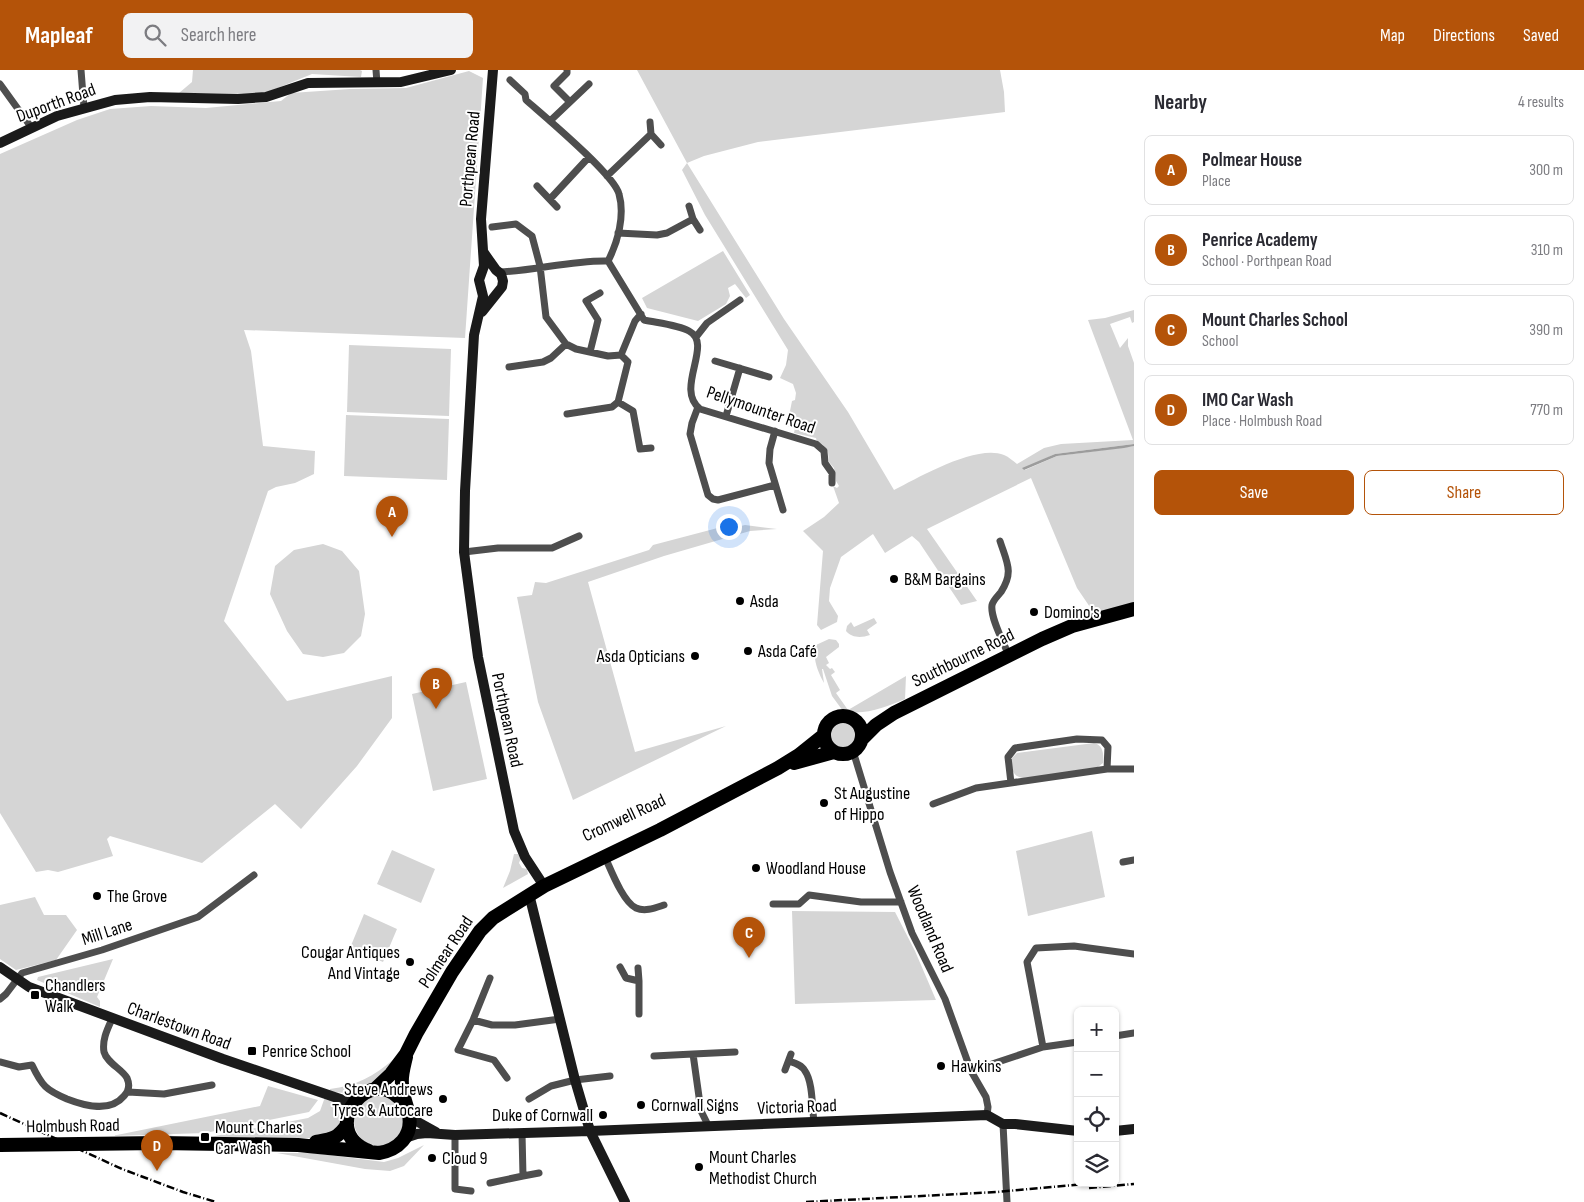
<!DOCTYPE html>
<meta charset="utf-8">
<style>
:root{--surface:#fff;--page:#f2f2f3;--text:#2b2b33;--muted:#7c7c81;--line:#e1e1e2;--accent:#b45309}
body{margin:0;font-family:"Sofia Sans Condensed",sans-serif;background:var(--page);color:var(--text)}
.controls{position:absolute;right:15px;bottom:15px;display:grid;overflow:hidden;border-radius:8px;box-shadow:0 1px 4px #0004}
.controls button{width:45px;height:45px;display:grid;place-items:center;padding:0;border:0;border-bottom:1px solid var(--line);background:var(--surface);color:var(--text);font:25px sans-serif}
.you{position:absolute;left:728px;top:456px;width:18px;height:18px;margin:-12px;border:4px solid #fff;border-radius:50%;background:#1a73e8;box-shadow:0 0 0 8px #1a73e833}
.badge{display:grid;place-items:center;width:32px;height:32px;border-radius:50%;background:var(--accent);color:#fff;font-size:16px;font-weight:700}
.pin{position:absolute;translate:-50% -41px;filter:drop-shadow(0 1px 2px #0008)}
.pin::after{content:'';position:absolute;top:26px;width:18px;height:15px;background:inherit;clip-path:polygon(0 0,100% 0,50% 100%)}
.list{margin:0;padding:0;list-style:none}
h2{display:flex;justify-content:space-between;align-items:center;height:65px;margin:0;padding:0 20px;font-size:21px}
h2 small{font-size:16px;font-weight:400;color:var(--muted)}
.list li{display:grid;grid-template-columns:32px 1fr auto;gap:15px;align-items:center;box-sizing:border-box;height:70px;margin:0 10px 10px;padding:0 10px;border:1px solid var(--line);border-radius:8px}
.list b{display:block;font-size:19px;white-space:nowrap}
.list p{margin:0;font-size:16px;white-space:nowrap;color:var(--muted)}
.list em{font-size:16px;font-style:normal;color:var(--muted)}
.actions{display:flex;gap:10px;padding:15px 20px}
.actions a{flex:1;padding:11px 0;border:1px solid var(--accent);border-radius:8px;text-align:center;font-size:18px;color:var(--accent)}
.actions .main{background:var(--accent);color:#fff}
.icon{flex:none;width:28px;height:28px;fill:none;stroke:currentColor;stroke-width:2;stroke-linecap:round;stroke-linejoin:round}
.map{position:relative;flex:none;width:1134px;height:1132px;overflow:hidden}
header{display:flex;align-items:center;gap:30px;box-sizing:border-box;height:70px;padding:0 25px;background:var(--accent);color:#fff}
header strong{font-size:24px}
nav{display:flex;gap:28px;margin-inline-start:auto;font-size:18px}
.search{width:350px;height:45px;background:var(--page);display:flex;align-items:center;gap:12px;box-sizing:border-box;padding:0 18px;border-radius:8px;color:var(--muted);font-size:19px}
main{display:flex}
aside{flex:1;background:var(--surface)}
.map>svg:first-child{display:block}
.green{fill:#d5d5d5}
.water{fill:#9c9c9c}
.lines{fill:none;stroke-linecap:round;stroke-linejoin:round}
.street{stroke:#4e4e4e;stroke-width:7}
.secondary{stroke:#1b1b1b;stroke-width:10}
.highway{stroke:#000;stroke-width:14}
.rail{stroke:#000;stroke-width:2.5;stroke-dasharray:8 2.5 1 2.5;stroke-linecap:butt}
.poi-dot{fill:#000;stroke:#fff;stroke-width:2}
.labels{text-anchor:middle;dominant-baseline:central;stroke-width:4;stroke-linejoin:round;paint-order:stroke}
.street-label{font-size:18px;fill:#000;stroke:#fff}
.poi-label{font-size:18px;fill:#000;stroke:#fff;text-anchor:start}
</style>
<header>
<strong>Mapleaf</strong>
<div class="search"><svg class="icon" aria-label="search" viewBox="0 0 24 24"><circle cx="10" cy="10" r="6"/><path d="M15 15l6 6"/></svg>Search here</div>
<nav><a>Map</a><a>Directions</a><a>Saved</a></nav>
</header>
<main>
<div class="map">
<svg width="1134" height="1132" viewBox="0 0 1134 1132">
<rect width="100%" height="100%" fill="#fff"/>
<path class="green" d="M193,0h167l2,1 -1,6 -49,-3 -49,20 -84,-1 13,-11z
M637,0h363l4,22 1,20 -247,30 -54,14 -17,7 97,156 64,93 46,78c26,-13 82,-46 110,-35 5,2 9,6 13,9l27,-16 17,-4 72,-4 -45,-120 17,-2 29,-8v12l-2,1 -2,-6 -20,7 10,24 8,-10v8l6,17v81l-79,10 -32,15 2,1 32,-14 77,-10v163l-40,4 -17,-25 -46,-110 -104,51 50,72 -16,4 -42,-63 -7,-6 -27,17 -12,-19 -32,23 -11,31 -1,13 9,15 -1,6 -16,8 -4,-5 6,-74 -20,-20 21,-14 15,-14 -6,-17 4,2 2,-2 -3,-5 -2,-13 -5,-6 -1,-10 -6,-8 -5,-2 -1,-4 -22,-5 1,-5 -8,-2 5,-25 3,-1 1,-7 -3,-9 -13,-6 6,-13 2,-15 -83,-135 -23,-45 5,-7z
M469,1l14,7 -18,260 -221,-8 7,21 12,95 52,5 -1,23 -19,9 -19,4 -8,4 -44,130 63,80 105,-25v42l-35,48 -56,63 -26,-25 -73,59 -92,-27 -3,3 6,17 -55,16 -10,-2 -12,2 -36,-59v-659l77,-34 33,-11 41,-3 55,2 75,-7 10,-8 59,-4 56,-1z
M723,181l27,44 -4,3 -11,-14 -7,4 2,8 -4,8 -28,17 -51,-13 -5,-10z
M349,275l102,4 -2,67 -102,-4z
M346,345l103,4 -2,61 -103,-4z
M729,455l4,3 12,-3 32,4 -27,2 -86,25 -76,26 47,170 91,-26 -153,74 -35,-98 -21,-105 15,-2 3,-13 11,1 103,-33 4,-5z
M323,474l19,7 17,20 6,43 -4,22 -17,17 -21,4 -20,-3 -16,-23 -17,-37 5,-28 19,-16z
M874,548l3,5 -10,7 3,5c-9,3 -18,3 -24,-4l1,-5 4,-4 3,5z
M829,569l7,1 3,4v3l-13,10 3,6 -3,2 4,4 2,-1 3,4 -4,3 9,15 -4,3 12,17 58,-34 -1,23c-19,8 -40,17 -62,12l-11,-15 -9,-27h-1l2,14c-6,-11 -12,-25 -8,-38z
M466,612l21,97 -54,12 -21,-97z
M829 664a14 14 0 1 1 28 0a14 14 0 1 1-28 0Z
M1094,673c9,2 10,11 9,20l-9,7 -70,8c-12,-1 -12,-9 -13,-19l6,-6z
M1092,761l13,66 -77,19 -12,-65z
M392,780l43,19 -14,34 -44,-19z
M514,784h4l3,4 -2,5 3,5 5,1 1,5 -25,14 7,-17z
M35,827l9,18h22l11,15 -21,30 -40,10 -16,-11v-54z
M792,841l103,1 20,39 21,49 -141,4z
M364,844l33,15 -14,33 -33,-14z
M113,889l-16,38 3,4v6l-63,-27 1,-3z
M394,989l2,2c-21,21 -35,37 -67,30l1,-2c26,-3 44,-13 64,-30z
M268,1016l50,14 -9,12 -104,21 -93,3 148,-30z
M354 1051a25 25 0 1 1 50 0a25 25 0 1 1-50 0Z
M325,1027l15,8 3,4 1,7 -6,13 -16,9h-117l103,-20 12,-7z
M424,1075l-20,21 -14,5 -25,-2 -88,-16h36l71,9 14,-4z"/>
<path class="water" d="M1134,374v2l-10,2 -67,8 -33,14 -2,-2 33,-14z"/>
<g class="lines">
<path class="street" d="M81,0l3,38
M376,0l1,13
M567,0v3l-13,13 16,16
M510,10l15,14 1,6c18,16 88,74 93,94 6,21 -1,48 -11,67
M0,14l31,43
M550,51l39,-37
M650,52l1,12 10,11
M607,106l44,-42
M537,116l20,21
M550,129l39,-42
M693,149l7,11
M492,157l24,-3 16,12 8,30 6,51 20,27 10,5 32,7 13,-1 14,-34 6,-7
M618,163l39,2 10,-2 26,-14 -4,-13
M499,202c36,-1 72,-12 109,-11l36,59c14,3 34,5 45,11 25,13 -15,58 11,78l116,35 8,7 1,12 7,10v10
M696,267l11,-14 33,-23
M590,282l8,-32 -12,-19 14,-8
M621,285l7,7 -10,40 15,9 7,38 11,-1
M715,291l54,16
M509,297l34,-5 8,-4 15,-14
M698,337l-6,16 -2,11 18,61 5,4 5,1 57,-15
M567,344l45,-7 6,-5
M726,346l14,-48
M775,361l-5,18 -1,14 14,47
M1000,471c7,22 14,31 1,51 -3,4 -8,8 -9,13 -2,13 12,38 17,51
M464,482l34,-4h54l27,-12
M853,681l37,121 22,61 33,66 26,72 15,26 2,10 -1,8
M1011,713l-3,-26 7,-9 62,-9 25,1 6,7 -1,22
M933,734l43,-16 131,-19h27
M605,787c6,13 18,45 31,51 9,4 19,0 28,-3
M1123,792l11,-2
M773,834h26l10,-9 52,7h40
M620,897l6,11 13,3 -1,-13
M639,911v33
M0,929l6,-5 16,-21 80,-23 96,-33 56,-42
M473,950l17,-42
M1115,966l19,-3
M1043,977l-16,-85 9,-14 38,-2 60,8
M693,984l42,-2
M654,986l39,-2 8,57 8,16
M789,991c6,2 13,4 16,10 8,11 7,37 9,51
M0,992l19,5 13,-2c10,21 14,25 35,34 18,7 43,14 57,-3 5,-5 6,-11 3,-18 -5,-9 -20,-15 -23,-26 -2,-12 3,-22 8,-33
M785,1000l6,-16
M971,1001l72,-24 35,-5
M507,1008l-13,-18 -36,-10 15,-30 19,5h23l45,-6
M128,1022l36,2 48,-9
M529,1029l22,-13 24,-6 35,-4
M1003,1054l4,78
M455,1065v54l16,2
M523,1106l16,-3
M490,1113l33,-7 -1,-43"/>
<path class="secondary" d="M493,0l-12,149 3,47 -5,14 4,16 -9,39 -9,156 -1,61 14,105 36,174 11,26 19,29
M0,73l57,-27 58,-16 35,-3 88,2 28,-2 42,-14 93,-1 50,-12
M482,242l20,-25 1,-6 -2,-7 -5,-4 -12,-17
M529,824l46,186 15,51 35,71
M0,897l29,20 194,72 129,44
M409,1043l9,9 18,10
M1115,1061l19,-2
M405,1068l12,-4 10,-1 28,2 135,-4 397,-16 16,9h12l63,7"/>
<path class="highway" d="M824 665a19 19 0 1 1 38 0a19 19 0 1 1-38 0Z
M862,669l14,-14 18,-12 148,-74 30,-13 62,-17
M794,693l40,-11
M374,1020l17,-16 15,-20 10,-20 36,-62 28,-41 13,-13 51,-32 116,-56 118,-62 21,-13 25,-20
M316,1072c16,-3 21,-3 31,-17
M0,1075l160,-2 138,2 81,8c19,-3 34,-17 30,-38 -2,-10 -7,-20 -7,-31 -1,-9 2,-18 4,-27
M369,1081c-54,-21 4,-94 36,-46"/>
<path class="rail" d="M0,1043l122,56 61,23 33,10
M1089,1118l45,-4
M806,1132l191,-10 99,-9"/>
</g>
<g class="poi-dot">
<circle cx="894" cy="509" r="5"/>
<circle cx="740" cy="531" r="5"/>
<circle cx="1034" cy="542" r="5"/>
<circle cx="748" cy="581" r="5"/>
<circle cx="695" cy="586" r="5"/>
<circle cx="824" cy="733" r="5"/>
<circle cx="756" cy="798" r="5"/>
<circle cx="97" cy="826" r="5"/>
<circle cx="410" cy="892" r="5"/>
<rect x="30" y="920" width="10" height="10" rx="2.5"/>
<rect x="247" y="976" width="10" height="10" rx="2.5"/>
<circle cx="941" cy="996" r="5"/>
<circle cx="443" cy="1029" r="5"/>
<circle cx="641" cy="1035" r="5"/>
<circle cx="603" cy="1045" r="5"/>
<rect x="200" y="1062" width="10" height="10" rx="2.5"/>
<circle cx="432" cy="1088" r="5"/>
<circle cx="699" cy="1097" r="5"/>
</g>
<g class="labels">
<g class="street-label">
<text transform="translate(56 33) rotate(-20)">Duporth Road</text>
<text transform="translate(470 89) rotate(-85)">Porthpean Road</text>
<text transform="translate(761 340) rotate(19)">Pellymounter Road</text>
<text transform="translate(963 588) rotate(-26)">Southbourne Road</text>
<text transform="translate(507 650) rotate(78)">Porthpean Road</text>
<text transform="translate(624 748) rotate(-25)">Cromwell Road</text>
<text transform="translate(930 859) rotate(67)">Woodland Road</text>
<text transform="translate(107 862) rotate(-18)">Mill Lane</text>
<text transform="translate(446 882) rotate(-56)">Polmear Road</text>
<text transform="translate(179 956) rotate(20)">Charlestown Road</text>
<text transform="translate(797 1037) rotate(-2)">Victoria Road</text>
<text transform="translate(73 1056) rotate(-1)">Holmbush Road</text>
</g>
<g class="poi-label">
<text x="904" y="509">B&amp;M Bargains</text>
<text x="750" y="531">Asda</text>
<text x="1044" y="542">Domino's</text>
<text x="758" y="581">Asda Café</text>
<text x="685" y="586" text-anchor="end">Asda Opticians</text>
<text x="834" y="723">St Augustine<tspan x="834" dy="21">of Hippo</tspan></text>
<text x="766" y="798">Woodland House</text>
<text x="107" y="826">The Grove</text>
<text x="400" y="882" text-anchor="end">Cougar Antiques<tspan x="400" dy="21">And Vintage</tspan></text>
<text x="45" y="915">Chandlers<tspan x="45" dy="21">Walk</tspan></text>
<text x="262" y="981">Penrice School</text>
<text x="951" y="996">Hawkins</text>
<text x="433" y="1019" text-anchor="end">Steve Andrews<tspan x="433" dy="21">Tyres &amp; Autocare</tspan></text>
<text x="651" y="1035">Cornwall Signs</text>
<text x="593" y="1045" text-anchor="end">Duke of Cornwall</text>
<text x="215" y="1057">Mount Charles<tspan x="215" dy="21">Car Wash</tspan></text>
<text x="709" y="1087">Mount Charles<tspan x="709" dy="21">Methodist Church</tspan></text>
<text x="442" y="1088">Cloud 9</text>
</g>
</g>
</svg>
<div class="controls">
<button>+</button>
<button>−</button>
<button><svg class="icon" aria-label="locate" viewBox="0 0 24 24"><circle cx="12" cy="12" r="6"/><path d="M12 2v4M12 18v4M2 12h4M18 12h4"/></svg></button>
<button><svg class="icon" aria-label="layers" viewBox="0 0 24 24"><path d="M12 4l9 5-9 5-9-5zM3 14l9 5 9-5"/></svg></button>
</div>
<div class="you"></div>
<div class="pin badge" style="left:392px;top:467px">A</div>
<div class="pin badge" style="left:436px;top:639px">B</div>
<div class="pin badge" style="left:749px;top:888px">C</div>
<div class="pin badge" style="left:157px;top:1101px">D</div>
</div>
<aside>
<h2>Nearby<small>4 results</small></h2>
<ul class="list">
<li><span class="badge">A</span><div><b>Polmear House</b><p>Place</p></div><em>300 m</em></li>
<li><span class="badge">B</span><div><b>Penrice Academy</b><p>School · Porthpean Road</p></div><em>310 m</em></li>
<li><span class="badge">C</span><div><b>Mount Charles School</b><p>School</p></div><em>390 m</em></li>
<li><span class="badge">D</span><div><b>IMO Car Wash</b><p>Place · Holmbush Road</p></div><em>770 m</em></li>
</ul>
<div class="actions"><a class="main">Save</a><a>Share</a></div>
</aside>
</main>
